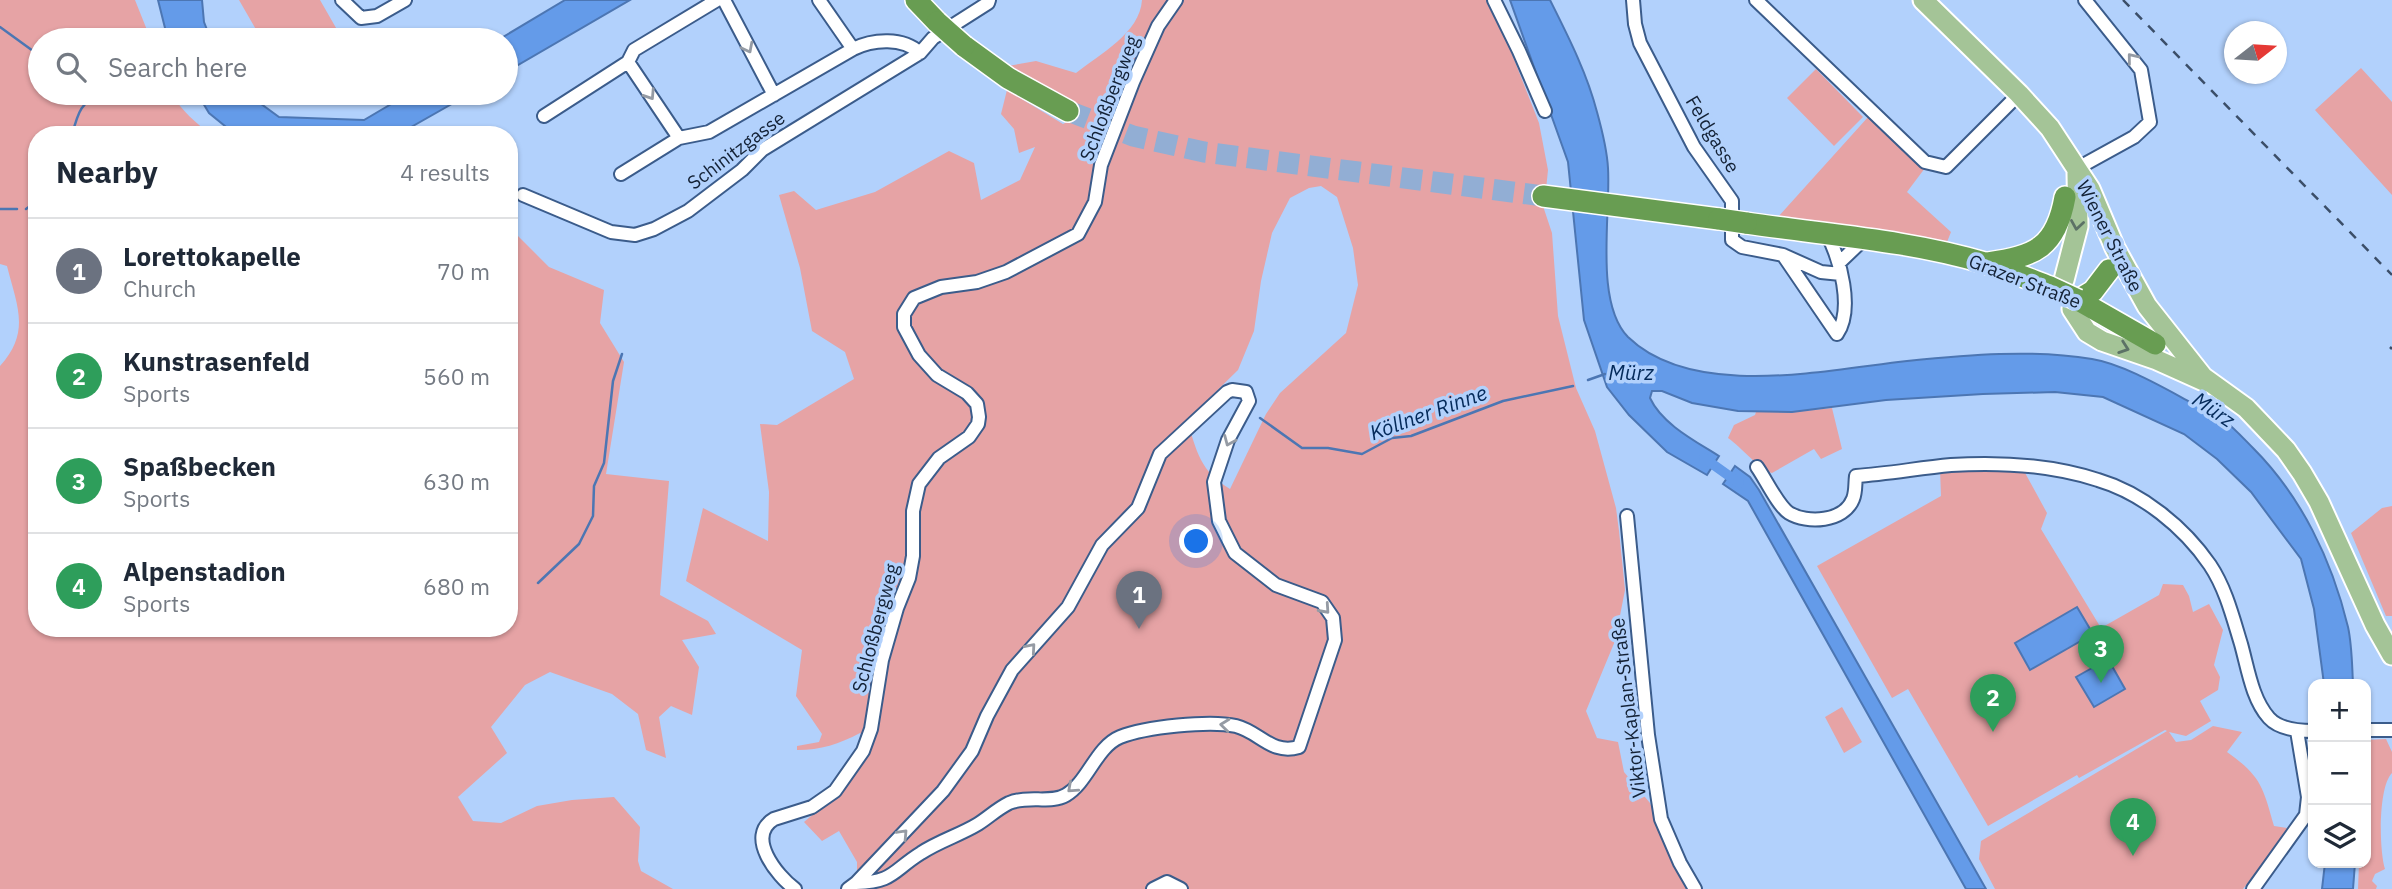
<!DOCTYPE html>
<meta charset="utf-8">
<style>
:root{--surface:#fff;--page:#f6f6f7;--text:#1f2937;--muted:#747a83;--line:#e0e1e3;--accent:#2563eb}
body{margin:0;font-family:"IBM Plex Sans",sans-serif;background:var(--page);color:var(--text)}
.controls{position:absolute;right:21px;bottom:21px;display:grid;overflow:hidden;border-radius:14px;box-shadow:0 2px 5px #0004}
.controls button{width:63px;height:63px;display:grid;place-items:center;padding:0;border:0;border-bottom:2px solid var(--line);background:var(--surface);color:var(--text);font:35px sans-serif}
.compass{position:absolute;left:2224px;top:21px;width:63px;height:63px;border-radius:50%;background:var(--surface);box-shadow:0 2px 5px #0004;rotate:73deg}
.you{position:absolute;left:1197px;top:542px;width:24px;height:24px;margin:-18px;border:5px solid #fff;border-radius:50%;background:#1a73e8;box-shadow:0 0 0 10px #1a73e833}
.badge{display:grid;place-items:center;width:46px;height:46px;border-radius:50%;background:var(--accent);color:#fff;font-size:23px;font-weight:700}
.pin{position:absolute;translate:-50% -58px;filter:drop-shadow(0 2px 4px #0008)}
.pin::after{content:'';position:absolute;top:37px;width:24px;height:21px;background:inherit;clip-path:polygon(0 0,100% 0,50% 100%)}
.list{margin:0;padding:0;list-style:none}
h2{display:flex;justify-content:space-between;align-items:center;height:91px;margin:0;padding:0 28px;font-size:30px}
h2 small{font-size:23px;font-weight:400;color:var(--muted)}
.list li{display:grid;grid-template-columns:46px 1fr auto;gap:21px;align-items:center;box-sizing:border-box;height:105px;padding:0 28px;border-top:2px solid var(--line)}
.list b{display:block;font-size:26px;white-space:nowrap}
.list p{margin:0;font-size:23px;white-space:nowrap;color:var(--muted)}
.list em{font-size:23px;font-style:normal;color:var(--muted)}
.icon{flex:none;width:38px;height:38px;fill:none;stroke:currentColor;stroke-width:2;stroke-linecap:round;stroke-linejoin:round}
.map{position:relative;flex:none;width:2392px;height:889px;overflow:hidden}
.search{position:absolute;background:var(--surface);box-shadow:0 2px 5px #0004;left:28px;top:28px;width:490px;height:77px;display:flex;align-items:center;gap:18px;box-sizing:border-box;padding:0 24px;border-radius:38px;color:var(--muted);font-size:26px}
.panel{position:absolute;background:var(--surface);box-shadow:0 2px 5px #0004;left:28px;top:126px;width:490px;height:511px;border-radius:28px}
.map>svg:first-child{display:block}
.green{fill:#e6a3a5;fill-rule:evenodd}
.water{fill:#649be9;stroke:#4c76b3;stroke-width:2}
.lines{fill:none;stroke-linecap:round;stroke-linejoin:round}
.stream{stroke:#4c76b3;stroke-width:2.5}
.canal{stroke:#649be9;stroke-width:10}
.highway-tunnel{stroke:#92aed4;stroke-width:21;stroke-dasharray:21 10;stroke-linecap:butt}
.street-casing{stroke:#3b5c8b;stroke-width:16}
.primary-casing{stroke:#fff;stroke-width:23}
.highway-casing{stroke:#fff;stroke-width:24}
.street{stroke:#fff;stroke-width:12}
.primary{stroke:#a4c497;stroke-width:19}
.highway{stroke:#689d52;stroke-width:21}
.rail{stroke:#3b4e68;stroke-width:2.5;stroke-dasharray:9 9;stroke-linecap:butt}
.highway-bridge-casing{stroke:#fff;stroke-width:24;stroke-linecap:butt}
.highway-bridge{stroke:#689d52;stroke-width:21}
.oneway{stroke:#959ba4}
.oneway2{stroke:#5c7266}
.labels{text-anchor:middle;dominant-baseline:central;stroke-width:7;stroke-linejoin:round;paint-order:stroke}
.street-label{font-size:19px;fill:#132135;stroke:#b2d1fc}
.water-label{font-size:21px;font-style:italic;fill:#042a5a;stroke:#b2d1fc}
</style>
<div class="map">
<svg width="2392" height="889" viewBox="0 0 2392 889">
<rect width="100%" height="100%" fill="#b2d1fc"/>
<path class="green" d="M0,0h135l16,40h-111v53h132c8,17 25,31 40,42h-175v493h472v-396l7,2 33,33 55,23 -4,33 24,39 -18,112 63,7 -9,114 48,26 8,13 -34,6 17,27 -7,48 -21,-9 -12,11 7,41 -20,-8 -8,-36 -26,-20 -62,-22 -25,13 -34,42 16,26 -49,44 15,24 28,2 36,-17 35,-6 42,-3 26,30 -2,34 3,10 32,18h-673v-523c31,-34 17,-60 7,-100l-7,-2z
M239,0h81l23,40h-81z
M1142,0h345l12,21 40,102 9,47 -4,39 8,24 6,83 18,72 19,43 21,77 3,23 6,59 -10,51 -29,70 11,27 21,4 6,30 26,31 23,60 14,26h-834l4,-3v-24l-18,-31 -17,10 -18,-19 32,-27 33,-51 -9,-11c-21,11 -39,17 -63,17v-4l22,-4 3,-8 -26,-38 6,-46 -116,-69 17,-73 65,33 1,-49 -9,-68 17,1 77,-46 -9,-27 -33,-21 -12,-63 -21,-73 15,-4 22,19 59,-18 74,-41 25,12 7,37 39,-20 15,-33 -16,6 -5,-24 -13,-15 6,-24 56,34 4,-2 -4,-2 -26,-35 -29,-19 28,-5 40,12c24,-19 64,-40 66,-73zM1321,186l16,11 16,51 5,37 -12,48 -66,60 -14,21 -36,75c-30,-18 -33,-37 -43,-69l51,-50 16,-39 7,-50 11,-48 18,-35 19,-10z
M2361,68l31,34v93l-77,-85z
M1816,69l47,48 -29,29 -47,-48z
M1869,116l56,52 -18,24 44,40 -4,10 -169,-25z
M1832,408l10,41 -21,10 -7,-10 -42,24c-12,-3 -31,-26 -44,-35l6,-13 21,-10 1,-3h36z
M1940,469h56l28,2 23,42 -6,16 60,99 58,-33 4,-11 20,1 6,11 4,16 16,-8 14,26 -9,35 6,12 -2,13 -18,11 11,20 -25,15 -17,-4 7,10 15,-2 22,-14 29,6 -15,20c34,24 36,35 47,74l13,2 -6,12 -38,49h-248l-16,-30 2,-18 186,-110 -2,-1 -86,48 -2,-3 -89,51 -80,-137 -16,9 -75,-132 124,-70z
M2392,506v110h-6l-35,-83 31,-25z
M1842,707l20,35 -18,11 -19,-36z
M2386,739l6,13v21c-14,14 -13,77 -7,96l-10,5 -3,7 5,5 -1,3h-18l1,-26h7v-123z"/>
<path class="water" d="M158,0h44l2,22 7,18h-43z
M565,0h65l-124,72v-32h-8z
M1510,0h40c18,36 37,73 47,112 5,18 10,38 11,56 3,46 -14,134 20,169 65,63 198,33 279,24 60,-6 125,-12 185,-2 31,5 72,29 100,44 11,6 24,11 33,18 10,8 19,18 28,27 48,48 79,112 95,179 4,18 4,38 5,57h-29l-10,-75 -13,-50 -50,-67 -34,-33 -33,-25 -81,-37 -48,-5 -72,2 -97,6 -94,12 -54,-1 -46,-8 -30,-12h-10l-2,7c12,26 45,43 69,58l-12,19 -40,-23 -38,-37 -22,-28 -23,-67 -16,-158z
M197,93h49l33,24 85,3 46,-27h61l-74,42h-161l-27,-22z
M1735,466l15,11 9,13 227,399h-20l-218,-388 -25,-17z
M2077,607l16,27 -63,36 -15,-27z
M2108,659l17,30 -31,18 -18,-30z
M2325,863h30l-2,26h-31z"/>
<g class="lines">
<path class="stream" d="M0,27l40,29
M72,135c6,-23 9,-34 32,-42
M0,209h17
M26,209l11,-8
M1588,380l17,-6
M1260,418l42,30h26l34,6 30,-16 19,-2 92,-35 70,-15
M538,583l41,-39 14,-28 1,-30 10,-23 9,-82 9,-27"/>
<path class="canal" d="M1704,458l35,25"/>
<path class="highway-tunnel" d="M1068,111l65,25 71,16 339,44"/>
<g class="street-casing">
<path id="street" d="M342,0l19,18 16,-2 28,-16
M724,0l50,95
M819,0l34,49c20,-10 50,-12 67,4
M1494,0l25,51 26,60
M1633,0l2,24 5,19 54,104 38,54v39l10,7 41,8 54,79c17,-25 3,-75 -10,-100
M1756,0l169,162 21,5 73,-73
M544,116l84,-54
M679,138l-51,-76 6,-12 83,-50
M2076,169l58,-32 16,-15 -9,-52 -56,-70
M621,174l58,-36 30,-6 144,-83
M523,195l88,37 24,3 19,-6 34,-18 54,-41 20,-20 158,-97 13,-15 55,-35 1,-3
M1783,255l38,17 20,2
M1840,262l24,-23
M1757,467c8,11 21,39 32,46 18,11 55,9 64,-14 3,-7 2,-16 3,-23 31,-2 63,-8 95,-11 48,-3 101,0 147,15 44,13 86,47 112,85 16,24 23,53 31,79 7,25 11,55 28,74 10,11 30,13 44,13
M1627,516l21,219 13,84 19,44 15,26
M2366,730h26
M795,889c-18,-13 -50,-53 -21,-70l38,-12 23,-16 28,-40 8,-22 11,-69 15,-52 12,-30 4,-22v-45l6,-27 20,-26 30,-21 9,-13 1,-7 -2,-13 -10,-11 -30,-18 -18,-20 -15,-28v-13l10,-16 27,-11 36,-5 29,-10 72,-38 17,-32 6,-37 32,-83 25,-56 18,-26
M848,889l8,-6 87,-92 29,-40 15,-35 25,-46 56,-63 34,-62 36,-37 22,-54 67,-62 5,-2 14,2 3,9 -21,39 -14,42 5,39 16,32 41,32 46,17 11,16 2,22 -36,107c-28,8 -39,-15 -63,-21 -26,-6 -91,1 -116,11 -24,10 -32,45 -54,58 -15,9 -38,0 -57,8 -12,6 -20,14 -31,21 -18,11 -39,17 -57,29 -29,18 -27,29 -65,30
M1153,889l14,-7 14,7
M2253,889l53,-74 2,-18 -11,-66"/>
</g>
<g class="primary-casing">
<path id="primary" d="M1923,0l96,94 31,34 40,61 25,59 32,58 56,71 43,31 40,42 16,23 17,29 56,123 17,30
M2064,280l14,-54 -1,-53
M2072,309l15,23 15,9 55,19 49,22"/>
</g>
<g class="highway-casing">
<path id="highway" d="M916,0l21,22
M964,46l44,32 60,33
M1543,196l176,23
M1746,223c80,12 162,17 239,40 22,7 44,16 65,24
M1988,263c47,-7 68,-15 77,-66
M2078,300l77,44
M2078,300l15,-9 16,-21"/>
</g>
<use href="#street" class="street"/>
<use href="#primary" class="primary"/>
<use href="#highway" class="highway"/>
<path class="rail" d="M2123,0l269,275
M2390,347l2,2"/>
<g class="highway-bridge-casing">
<path id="highway-bridge" d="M937,22l27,24
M1719,219l27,4
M2050,287l28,13"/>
</g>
<use href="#highway-bridge" class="highway-bridge"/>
</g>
<defs><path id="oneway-chevron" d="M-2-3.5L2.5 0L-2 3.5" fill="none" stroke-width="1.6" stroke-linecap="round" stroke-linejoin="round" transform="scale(1.75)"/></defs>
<g class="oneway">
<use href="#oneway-chevron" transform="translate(748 48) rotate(63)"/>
<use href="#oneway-chevron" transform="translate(2132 58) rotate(-129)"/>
<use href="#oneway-chevron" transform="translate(650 95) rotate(57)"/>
<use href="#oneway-chevron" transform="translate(1229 441) rotate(113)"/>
<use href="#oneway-chevron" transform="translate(1325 609) rotate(48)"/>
<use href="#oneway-chevron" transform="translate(1031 648) rotate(-49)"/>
<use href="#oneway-chevron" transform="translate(1225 725) rotate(-174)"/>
<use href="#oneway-chevron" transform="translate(1072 788) rotate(138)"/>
<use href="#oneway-chevron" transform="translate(903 834) rotate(-47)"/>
</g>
<g class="oneway2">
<use href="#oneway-chevron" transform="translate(2077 225) rotate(99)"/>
<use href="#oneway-chevron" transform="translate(2124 348) rotate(19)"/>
</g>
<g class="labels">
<g class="street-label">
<text transform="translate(1109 98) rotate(-69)">Schloßbergweg</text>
<text transform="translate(1713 134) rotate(59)">Feldgasse</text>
<text transform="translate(736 150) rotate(-37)">Schinitzgasse</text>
<text transform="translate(2110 236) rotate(63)">Wiener Straße</text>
<text transform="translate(2025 281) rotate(21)">Grazer Straße</text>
<text transform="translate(875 628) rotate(-75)">Schloßbergweg</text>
<text transform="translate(1628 708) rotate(-97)">Viktor-Kaplan-Straße</text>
</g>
<g class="water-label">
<text x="1631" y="372">Mürz</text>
<text transform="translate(2214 409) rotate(34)">Mürz</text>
<text transform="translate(1428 412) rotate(-20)">Köllner Rinne</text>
</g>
</g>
</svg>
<div class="controls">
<button>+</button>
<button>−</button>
<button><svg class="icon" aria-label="layers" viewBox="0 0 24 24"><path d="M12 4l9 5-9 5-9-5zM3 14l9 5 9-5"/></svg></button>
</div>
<svg class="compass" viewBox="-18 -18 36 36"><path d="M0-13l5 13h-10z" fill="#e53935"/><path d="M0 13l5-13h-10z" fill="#747a83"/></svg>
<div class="you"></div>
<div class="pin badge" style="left:1139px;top:629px;background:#6b7280">1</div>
<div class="pin badge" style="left:1993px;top:732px;background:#2e9e5b">2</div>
<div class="pin badge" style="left:2101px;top:683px;background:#2e9e5b">3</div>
<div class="pin badge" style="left:2133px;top:856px;background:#2e9e5b">4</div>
<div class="search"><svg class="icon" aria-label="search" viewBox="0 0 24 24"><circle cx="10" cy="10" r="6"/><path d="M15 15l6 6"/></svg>Search here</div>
<section class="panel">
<h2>Nearby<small>4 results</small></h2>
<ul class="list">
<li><span class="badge" style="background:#6b7280">1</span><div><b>Lorettokapelle</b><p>Church</p></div><em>70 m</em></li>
<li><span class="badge" style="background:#2e9e5b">2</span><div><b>Kunstrasenfeld</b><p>Sports</p></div><em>560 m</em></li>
<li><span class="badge" style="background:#2e9e5b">3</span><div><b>Spaßbecken</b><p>Sports</p></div><em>630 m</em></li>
<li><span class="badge" style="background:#2e9e5b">4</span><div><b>Alpenstadion</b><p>Sports</p></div><em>680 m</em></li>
</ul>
</section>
</div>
